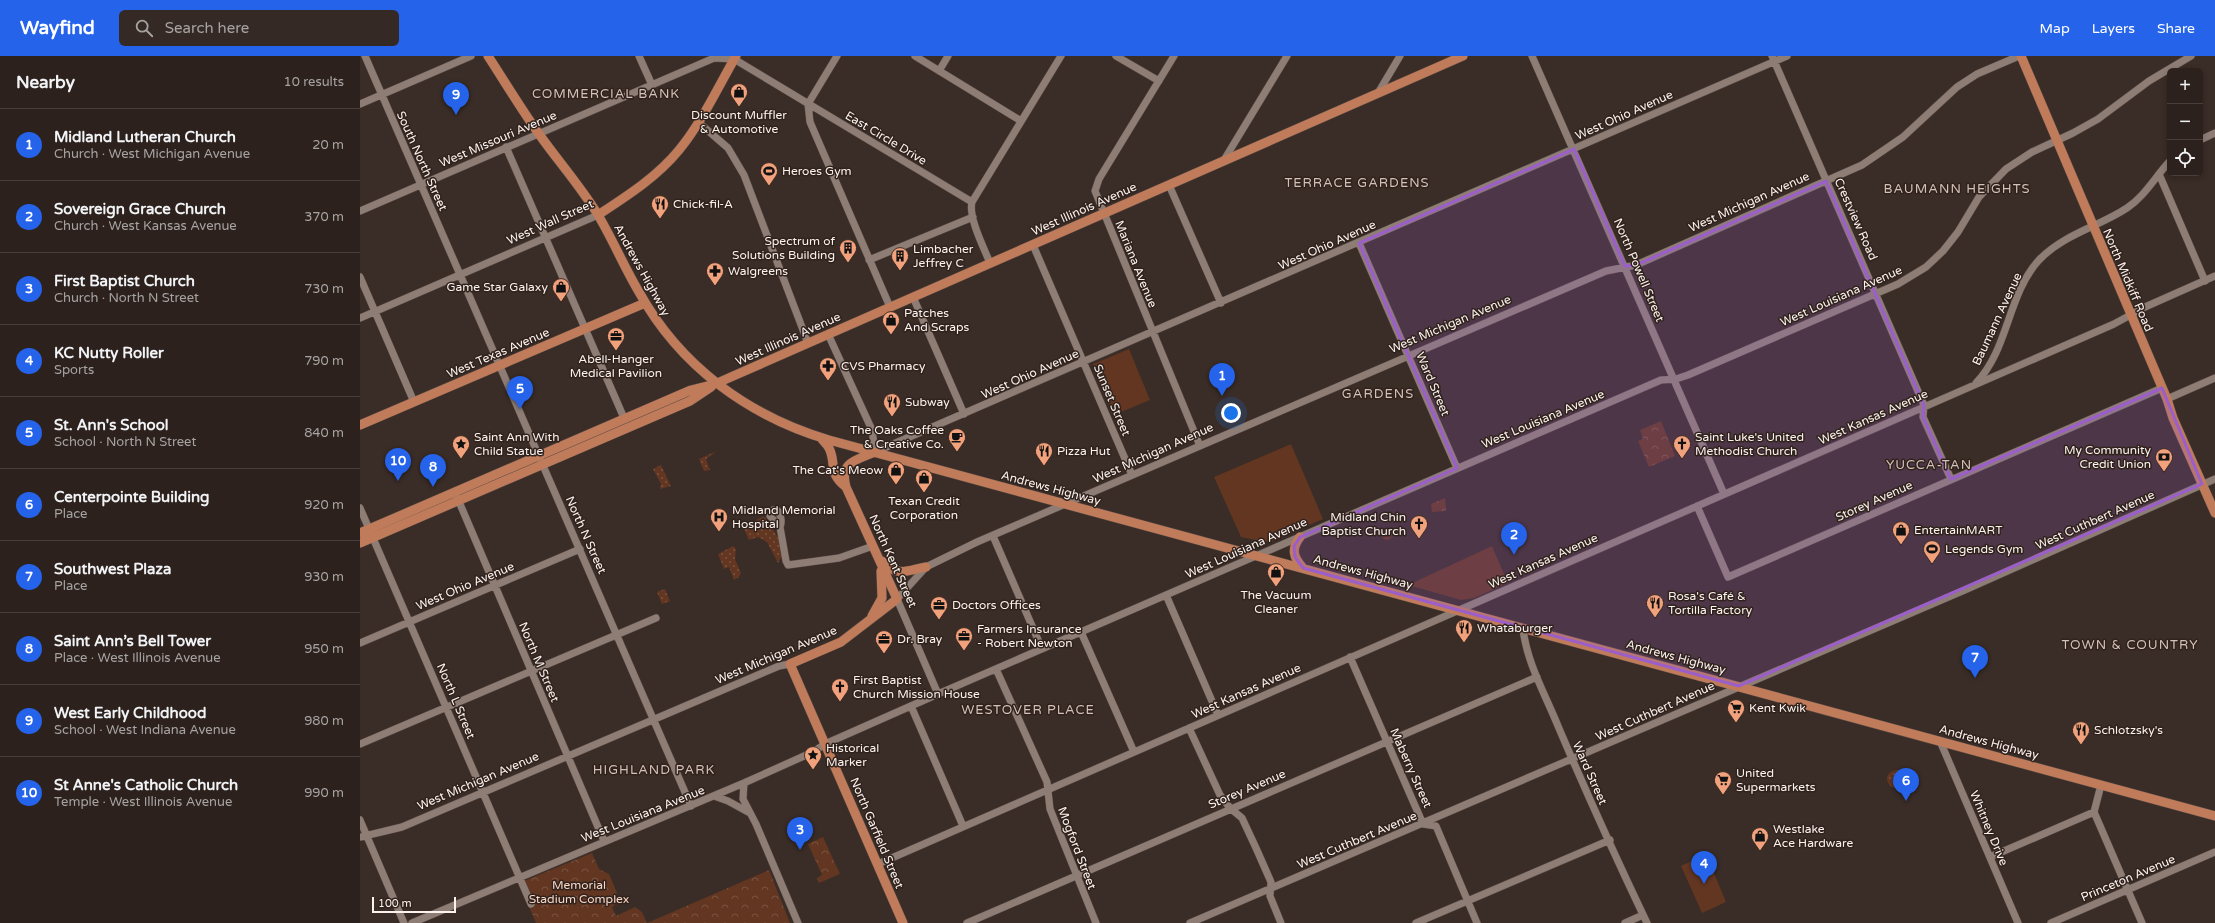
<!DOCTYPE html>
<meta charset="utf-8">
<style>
:root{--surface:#2c211c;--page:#342925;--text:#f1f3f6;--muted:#a6a3a3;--line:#483e3b;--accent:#2563eb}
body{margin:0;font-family:"Varela Round",sans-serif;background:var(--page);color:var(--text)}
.controls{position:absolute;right:12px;top:12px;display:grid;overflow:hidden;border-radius:6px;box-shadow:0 2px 6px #0003}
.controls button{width:36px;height:36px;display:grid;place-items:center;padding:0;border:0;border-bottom:1px solid var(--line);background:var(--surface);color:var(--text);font:20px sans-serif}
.scale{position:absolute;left:12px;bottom:10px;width:84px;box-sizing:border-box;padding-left:4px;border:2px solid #fcf2ee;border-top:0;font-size:11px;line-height:14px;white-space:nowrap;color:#fcf2ee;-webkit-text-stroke:3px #30221c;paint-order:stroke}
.you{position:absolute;left:871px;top:357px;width:14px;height:14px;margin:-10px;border:3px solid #fff;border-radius:50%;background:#1a73e8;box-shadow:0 0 0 6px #1a73e833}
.badge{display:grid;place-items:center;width:26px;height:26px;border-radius:50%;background:var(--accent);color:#fff;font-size:13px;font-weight:700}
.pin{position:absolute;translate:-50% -33px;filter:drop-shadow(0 1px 2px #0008)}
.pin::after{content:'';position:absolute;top:21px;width:14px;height:12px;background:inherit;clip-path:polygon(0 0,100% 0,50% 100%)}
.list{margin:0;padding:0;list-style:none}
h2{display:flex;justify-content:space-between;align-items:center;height:52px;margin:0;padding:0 16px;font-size:17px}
h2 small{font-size:13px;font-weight:400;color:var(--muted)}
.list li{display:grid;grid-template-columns:26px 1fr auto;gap:12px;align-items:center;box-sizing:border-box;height:72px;padding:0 16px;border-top:1px solid var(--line)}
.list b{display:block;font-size:15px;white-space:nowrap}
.list p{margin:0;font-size:13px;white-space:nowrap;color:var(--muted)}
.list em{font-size:13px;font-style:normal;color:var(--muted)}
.icon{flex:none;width:22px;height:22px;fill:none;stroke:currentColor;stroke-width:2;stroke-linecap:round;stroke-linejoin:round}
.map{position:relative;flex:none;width:1855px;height:867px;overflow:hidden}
header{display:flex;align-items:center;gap:24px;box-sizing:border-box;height:56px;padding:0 20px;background:var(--accent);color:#fff}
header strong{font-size:19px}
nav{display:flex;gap:22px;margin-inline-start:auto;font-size:14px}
.search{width:280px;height:36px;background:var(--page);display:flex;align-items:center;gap:10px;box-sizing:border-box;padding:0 14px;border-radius:6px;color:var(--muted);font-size:15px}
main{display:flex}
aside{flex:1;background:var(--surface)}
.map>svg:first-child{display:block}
.grass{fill:#623621}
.forest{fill:url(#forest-crowns)}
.garden{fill:url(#garden-dots)}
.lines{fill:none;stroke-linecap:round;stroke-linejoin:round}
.minor-casing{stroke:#564944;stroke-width:8}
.major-casing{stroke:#564944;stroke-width:10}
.minor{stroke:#8e7d75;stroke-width:7}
.major{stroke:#bf7b5a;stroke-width:9}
.marked{fill:#9b5ecb;fill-opacity:0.2;stroke:#9b5ecb;stroke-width:3;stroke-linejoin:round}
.labels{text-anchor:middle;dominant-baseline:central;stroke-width:3;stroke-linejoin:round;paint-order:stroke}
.poi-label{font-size:12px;fill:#fcf2ee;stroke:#30221c;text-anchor:start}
.street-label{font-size:12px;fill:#fcf2ee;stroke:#30221c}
.park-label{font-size:12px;fill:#f9d6c6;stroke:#30221c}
.neighbourhood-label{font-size:13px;letter-spacing:1px;fill:#d4c1b9;stroke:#30221c}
</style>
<header>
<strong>Wayfind</strong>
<div class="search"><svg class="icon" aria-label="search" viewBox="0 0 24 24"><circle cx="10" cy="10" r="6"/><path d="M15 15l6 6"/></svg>Search here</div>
<nav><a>Map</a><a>Layers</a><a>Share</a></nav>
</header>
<main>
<aside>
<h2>Nearby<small>10 results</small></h2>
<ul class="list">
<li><span class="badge">1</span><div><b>Midland Lutheran Church</b><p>Church · West Michigan Avenue</p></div><em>20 m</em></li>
<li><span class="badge">2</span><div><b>Sovereign Grace Church</b><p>Church · West Kansas Avenue</p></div><em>370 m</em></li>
<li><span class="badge">3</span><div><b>First Baptist Church</b><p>Church · North N Street</p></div><em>730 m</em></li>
<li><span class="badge">4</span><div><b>KC Nutty Roller</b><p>Sports</p></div><em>790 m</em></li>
<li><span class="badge">5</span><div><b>St. Ann's School</b><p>School · North N Street</p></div><em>840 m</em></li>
<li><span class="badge">6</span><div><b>Centerpointe Building</b><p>Place</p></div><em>920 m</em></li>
<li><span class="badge">7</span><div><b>Southwest Plaza</b><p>Place</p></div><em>930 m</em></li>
<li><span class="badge">8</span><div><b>Saint Ann’s Bell Tower</b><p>Place · West Illinois Avenue</p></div><em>950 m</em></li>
<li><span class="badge">9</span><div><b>West Early Childhood</b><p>School · West Indiana Avenue</p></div><em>980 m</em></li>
<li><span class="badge">10</span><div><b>St Anne's Catholic Church</b><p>Temple · West Illinois Avenue</p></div><em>990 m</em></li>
</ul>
</aside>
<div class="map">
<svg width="1855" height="867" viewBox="0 0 1855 867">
<defs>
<pattern id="forest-crowns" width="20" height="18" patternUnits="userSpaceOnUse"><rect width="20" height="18" fill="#623621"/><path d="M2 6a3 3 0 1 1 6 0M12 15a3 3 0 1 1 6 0" fill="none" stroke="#795442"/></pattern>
<pattern id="garden-dots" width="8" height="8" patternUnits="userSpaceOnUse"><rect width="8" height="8" fill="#623621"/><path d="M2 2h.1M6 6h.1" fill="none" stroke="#795442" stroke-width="1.8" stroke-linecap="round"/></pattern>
</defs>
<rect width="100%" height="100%" fill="#3a2c26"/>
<path class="grass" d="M769,293l21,51 -36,15 -21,-47v-4z
M931,388l32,75 -51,22 -6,1 -25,-5 -27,-60z
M1132,490l16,37 -34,15 -13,2 -53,-15z
M1346,798l20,48 -24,11 -21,-47z"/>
<path class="forest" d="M1301,365l14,35 -26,11 -11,-26 5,-2 -3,-9z
M1085,442l1,13 -14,1 -1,-8z
M1022 479a5 5 0 1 1 10 0a5 5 0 1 1-10 0Z
M463,781l17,37 -21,9 -2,-5 5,-3 -14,-31z
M232,797l7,16 10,5 8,19 -3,3 3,8 -5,3 4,9 19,-9 7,5 5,11 122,-53 21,53h-254l-17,-40z"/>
<path class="garden" d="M357,395l-11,8 4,11 -6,1 -5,-12z
M301,409l10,21 -11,3 1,-5 -8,-15z
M404,460c7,12 26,31 14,47l-11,-21 -9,-5 -9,3 -6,-13z
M373,490l3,3 -1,10 6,14 -2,4 -5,3 -5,-13 -5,2 -6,-15z
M305,533l5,12 -8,3 -5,-12z
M1527 723a9 9 0 1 1 18 0a9 9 0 1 1-18 0Z"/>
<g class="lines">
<g class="minor-casing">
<path id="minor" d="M5,0l326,750
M279,0l13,29
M477,0l-29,48 2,18 80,185
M555,0l106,65
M756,0l43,25
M814,0l-75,123 -4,12 105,255
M1172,0l192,438
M1412,0l152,349 -1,12 28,62
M579,15l9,-15
M1018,37l22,-37
M0,48l111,-48
M338,66l30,26 16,27 64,168
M1840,84l15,-7
M146,91l118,271
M864,104l63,-104
M1799,118l46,107
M809,129l52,118
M612,146l89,-146
M0,155l354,-153 20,1 238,143c-4,15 12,46 18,61
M999,187l98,225
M673,189l99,230
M509,204l104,-43
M0,221l54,125
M553,241l51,117
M0,262l238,-103
M468,278l44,96 3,22 912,-396
M1616,327c33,-34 31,-88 63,-123 25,-26 59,-33 88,-52 18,-12 28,-31 43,-47
M1807,343l48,-21
M97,441l147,344
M1337,450l31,71 434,-189
M0,452l171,396
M420,471l-10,-11 3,-6 5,1c3,5 4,11 2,16l6,34 2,4 51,-7 34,-12
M633,480l49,113
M806,539l52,120
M1163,573c4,34 22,65 35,97 28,66 58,132 89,197
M721,576l53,120
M0,587l220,-94
M990,601l73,167 13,2 41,97
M636,613l51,113 3,27 46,114
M578,638l-41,-95 29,-32 51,-25 629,-271 30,-6 226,-100 41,-28 54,-50 20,-13 42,-18
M551,650l52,120
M829,672l31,67 10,13 12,10 14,30 15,34 -1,14 11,27
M1580,685l78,182
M0,688l296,-126
M384,727l-1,16 13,25 42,99
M1741,729l-7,27 48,111
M354,740l14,5 20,11
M0,764l44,103
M0,781l42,-10 377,-161 11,-2
M1630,801l104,-45
M518,808l1236,-540 31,-17 70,-31
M52,867l332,-140 69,-31 12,-8 113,-50 723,-314 15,-1 12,-4 210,-91 28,-17 17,-16 15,-19 21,-35 27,-28 26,-17 41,-19 25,-14 51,-38 42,-25
M607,867l570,-246
M830,867l777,-334 248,-110
M1056,867l194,-83
M1265,867l18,-8
M1691,867l164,-71"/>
</g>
<g class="major-casing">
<path id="major" d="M128,0c17,26 33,53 51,78 19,27 42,53 59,81 15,25 26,52 41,77 41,74 109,124 190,148l1386,376
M1661,0l146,343 6,19 42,95
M238,159c29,-19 59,-38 81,-65 23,-28 39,-63 57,-94
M0,369l285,-122
M461,382c2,3 6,6 8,10 8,16 -2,24 17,39
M515,396c-19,8 -36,10 -29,35l51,112 -56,43 -51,22 113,259
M0,477l331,-143 24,-6 748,-328
M940,481c-9,12 -7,20 3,31
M0,487l330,-142 21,-14
M522,505c15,17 25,9 44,6
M512,560l10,-18 -1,-27"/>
</g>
<use href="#minor" class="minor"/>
<use href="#major" class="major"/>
</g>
<path class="marked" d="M1214,93l51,117 11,-1 190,-84 98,224 -1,12 28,62 211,-91 40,96 -463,202 -436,-118 -8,-11 -1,-11 6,-9 157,-69 -98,-225z"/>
<defs>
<g id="shop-pin" transform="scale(0.9)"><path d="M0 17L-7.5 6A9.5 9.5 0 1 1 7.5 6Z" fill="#f1a17c" stroke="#30221c"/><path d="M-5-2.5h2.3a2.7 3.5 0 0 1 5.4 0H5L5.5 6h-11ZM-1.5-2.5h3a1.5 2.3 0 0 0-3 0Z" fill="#111"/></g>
<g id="stadium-pin" transform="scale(0.9)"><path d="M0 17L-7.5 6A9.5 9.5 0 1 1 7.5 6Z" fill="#f1a17c" stroke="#30221c"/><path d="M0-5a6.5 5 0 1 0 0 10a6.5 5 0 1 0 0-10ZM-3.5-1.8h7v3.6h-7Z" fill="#111"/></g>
<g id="restaurant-pin" transform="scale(0.9)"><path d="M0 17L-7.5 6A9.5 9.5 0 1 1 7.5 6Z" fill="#f1a17c" stroke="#30221c"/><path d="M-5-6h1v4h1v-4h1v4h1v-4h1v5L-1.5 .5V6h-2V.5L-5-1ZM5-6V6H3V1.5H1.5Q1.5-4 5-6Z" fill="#111"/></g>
<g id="building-pin" transform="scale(0.9)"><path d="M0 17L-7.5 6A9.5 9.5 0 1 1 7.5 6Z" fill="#f1a17c" stroke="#30221c"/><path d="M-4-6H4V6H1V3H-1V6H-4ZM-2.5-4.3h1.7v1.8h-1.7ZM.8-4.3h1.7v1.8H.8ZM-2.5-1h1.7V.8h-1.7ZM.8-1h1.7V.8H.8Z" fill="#111"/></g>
<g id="pharmacy-pin" transform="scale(0.9)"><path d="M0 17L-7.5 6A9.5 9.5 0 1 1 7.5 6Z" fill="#f1a17c" stroke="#30221c"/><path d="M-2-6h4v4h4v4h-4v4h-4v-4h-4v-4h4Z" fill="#111"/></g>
<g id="office-pin" transform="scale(0.9)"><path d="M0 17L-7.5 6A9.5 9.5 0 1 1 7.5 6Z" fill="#f1a17c" stroke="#30221c"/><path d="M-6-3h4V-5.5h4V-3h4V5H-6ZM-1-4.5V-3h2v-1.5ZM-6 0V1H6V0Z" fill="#111"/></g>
<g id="cafe-pin" transform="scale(0.9)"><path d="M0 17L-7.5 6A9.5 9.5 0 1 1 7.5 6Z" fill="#f1a17c" stroke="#30221c"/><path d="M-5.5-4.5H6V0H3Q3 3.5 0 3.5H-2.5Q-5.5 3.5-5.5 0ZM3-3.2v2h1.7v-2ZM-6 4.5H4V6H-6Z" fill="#111"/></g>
<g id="sight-pin" transform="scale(0.9)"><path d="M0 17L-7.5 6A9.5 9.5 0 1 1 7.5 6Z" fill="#f1a17c" stroke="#30221c"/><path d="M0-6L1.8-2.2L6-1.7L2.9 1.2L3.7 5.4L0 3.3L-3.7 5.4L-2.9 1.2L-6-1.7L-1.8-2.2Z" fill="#111"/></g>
<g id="church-pin" transform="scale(0.9)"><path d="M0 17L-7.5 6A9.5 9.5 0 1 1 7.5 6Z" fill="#f1a17c" stroke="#30221c"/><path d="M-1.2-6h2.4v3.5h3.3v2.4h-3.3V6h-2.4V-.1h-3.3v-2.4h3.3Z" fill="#111"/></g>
<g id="bank-pin" transform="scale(0.9)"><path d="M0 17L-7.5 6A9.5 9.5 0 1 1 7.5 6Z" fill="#f1a17c" stroke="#30221c"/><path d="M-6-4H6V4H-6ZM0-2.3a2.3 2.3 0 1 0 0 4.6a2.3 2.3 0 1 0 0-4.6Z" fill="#111"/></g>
<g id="hospital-pin" transform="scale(0.9)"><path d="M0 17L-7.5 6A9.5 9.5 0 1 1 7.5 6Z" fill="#f1a17c" stroke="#30221c"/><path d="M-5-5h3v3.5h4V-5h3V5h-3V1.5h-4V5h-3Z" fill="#111"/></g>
<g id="supermarket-pin" transform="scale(0.9)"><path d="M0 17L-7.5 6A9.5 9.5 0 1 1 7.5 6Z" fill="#f1a17c" stroke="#30221c"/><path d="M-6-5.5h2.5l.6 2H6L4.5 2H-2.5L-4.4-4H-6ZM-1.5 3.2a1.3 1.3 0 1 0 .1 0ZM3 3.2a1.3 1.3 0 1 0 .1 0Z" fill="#111"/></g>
</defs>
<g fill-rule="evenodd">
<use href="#shop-pin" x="379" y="36"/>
<use href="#stadium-pin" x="409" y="115"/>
<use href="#restaurant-pin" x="300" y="148"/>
<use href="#building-pin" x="488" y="192"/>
<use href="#building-pin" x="540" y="200"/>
<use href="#pharmacy-pin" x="355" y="215"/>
<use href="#shop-pin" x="201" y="231"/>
<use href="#shop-pin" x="531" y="264"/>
<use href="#office-pin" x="256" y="280"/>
<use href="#pharmacy-pin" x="468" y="310"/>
<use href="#restaurant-pin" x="532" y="346"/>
<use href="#cafe-pin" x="597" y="381"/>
<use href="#sight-pin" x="101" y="388"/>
<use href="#church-pin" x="1322" y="388"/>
<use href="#restaurant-pin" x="684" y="395"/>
<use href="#bank-pin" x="1804" y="401"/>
<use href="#shop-pin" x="536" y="414"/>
<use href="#shop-pin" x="564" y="422"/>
<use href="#hospital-pin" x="359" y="461"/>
<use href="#church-pin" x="1059" y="468"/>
<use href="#shop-pin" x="1541" y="474"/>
<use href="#stadium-pin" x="1572" y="493"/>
<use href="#shop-pin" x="916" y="516"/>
<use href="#restaurant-pin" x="1295" y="547"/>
<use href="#office-pin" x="579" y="549"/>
<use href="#restaurant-pin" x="1104" y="572"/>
<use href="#office-pin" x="604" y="580"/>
<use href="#office-pin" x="524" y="583"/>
<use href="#church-pin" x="480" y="631"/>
<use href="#supermarket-pin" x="1376" y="652"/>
<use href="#restaurant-pin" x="1721" y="674"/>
<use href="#sight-pin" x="453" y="699"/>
<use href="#supermarket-pin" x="1363" y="724"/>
<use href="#shop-pin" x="1400" y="780"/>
</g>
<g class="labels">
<g class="poi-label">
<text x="379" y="59" text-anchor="middle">Discount Muffler<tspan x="379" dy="14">&amp; Automotive</tspan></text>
<text x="422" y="115">Heroes Gym</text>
<text x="313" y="148">Chick-fil-A</text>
<text x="475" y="185" text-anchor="end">Spectrum of<tspan x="475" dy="14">Solutions Building</tspan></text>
<text x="553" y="193">Limbacher<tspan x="553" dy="14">Jeffrey C</tspan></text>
<text x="368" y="215">Walgreens</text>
<text x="188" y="231" text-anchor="end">Game Star Galaxy</text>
<text x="544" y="257">Patches<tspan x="544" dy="14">And Scraps</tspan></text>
<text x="256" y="303" text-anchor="middle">Abell-Hanger<tspan x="256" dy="14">Medical Pavilion</tspan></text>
<text x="481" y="310">CVS Pharmacy</text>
<text x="545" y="346">Subway</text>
<text x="584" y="374" text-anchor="end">The Oaks Coffee<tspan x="584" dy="14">&amp; Creative Co.</tspan></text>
<text x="114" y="381">Saint Ann With<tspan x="114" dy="14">Child Statue</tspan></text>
<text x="1335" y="381">Saint Luke's United<tspan x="1335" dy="14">Methodist Church</tspan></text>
<text x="1791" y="394" text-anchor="end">My Community<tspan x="1791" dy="14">Credit Union</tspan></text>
<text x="697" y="395">Pizza Hut</text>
<text x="523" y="414" text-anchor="end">The Cat's Meow</text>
<text x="564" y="445" text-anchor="middle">Texan Credit<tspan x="564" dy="14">Corporation</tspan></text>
<text x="372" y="454">Midland Memorial<tspan x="372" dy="14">Hospital</tspan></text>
<text x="1046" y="461" text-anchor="end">Midland Chin<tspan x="1046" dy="14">Baptist Church</tspan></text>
<text x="1554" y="474">EntertainMART</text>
<text x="1585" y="493">Legends Gym</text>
<text x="916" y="539" text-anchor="middle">The Vacuum<tspan x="916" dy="14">Cleaner</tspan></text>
<text x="1308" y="540">Rosa's Café &amp;<tspan x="1308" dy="14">Tortilla Factory</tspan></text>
<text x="592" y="549">Doctors Offices</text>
<text x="1117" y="572">Whataburger</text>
<text x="617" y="573">Farmers Insurance<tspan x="617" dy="14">- Robert Newton</tspan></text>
<text x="537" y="583">Dr. Bray</text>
<text x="493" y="624">First Baptist<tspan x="493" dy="14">Church Mission House</tspan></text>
<text x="1389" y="652">Kent Kwik</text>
<text x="1734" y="674">Schlotzsky's</text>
<text x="466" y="692">Historical<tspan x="466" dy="14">Marker</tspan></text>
<text x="1376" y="717">United<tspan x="1376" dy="14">Supermarkets</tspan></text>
<text x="1413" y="773">Westlake<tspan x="1413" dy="14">Ace Hardware</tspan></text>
</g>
<g class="street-label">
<text transform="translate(1264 59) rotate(-24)">West Ohio Avenue</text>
<text transform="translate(526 82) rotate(31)">East Circle Drive</text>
<text transform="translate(138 83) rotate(-23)">West Missouri Avenue</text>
<text transform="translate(62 105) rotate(66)">South North Street</text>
<text transform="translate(1389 146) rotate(-24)">West Michigan Avenue</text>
<text transform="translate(724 153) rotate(-24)">West Illinois Avenue</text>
<text transform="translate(1496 163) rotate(66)">Crestview Road</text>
<text transform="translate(190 166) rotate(-24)">West Wall Street</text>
<text transform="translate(967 189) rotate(-24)">West Ohio Avenue</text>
<text transform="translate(776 208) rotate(68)">Mariana Avenue</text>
<text transform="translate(282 214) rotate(61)">Andrews Highway</text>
<text transform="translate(1279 214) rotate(67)">North Powell Street</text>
<text transform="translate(1768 224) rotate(67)">North Midkiff Road</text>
<text transform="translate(1481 240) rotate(-24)">West Louisiana Avenue</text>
<text transform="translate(1637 263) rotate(-65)">Baumann Avenue</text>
<text transform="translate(1090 268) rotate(-23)">West Michigan Avenue</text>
<text transform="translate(428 283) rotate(-24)">West Illinois Avenue</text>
<text transform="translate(138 297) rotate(-23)">West Texas Avenue</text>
<text transform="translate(670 318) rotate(-24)">West Ohio Avenue</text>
<text transform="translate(1073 328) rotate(67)">Ward Street</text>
<text transform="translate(752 344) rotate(67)">Sunset Street</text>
<text transform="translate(1513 361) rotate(-24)">West Kansas Avenue</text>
<text transform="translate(1183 363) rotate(-23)">West Louisiana Avenue</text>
<text transform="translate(793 397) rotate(-24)">West Michigan Avenue</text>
<text transform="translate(691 432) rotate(15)">Andrews Highway</text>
<text transform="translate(1514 445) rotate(-24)">Storey Avenue</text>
<text transform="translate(1735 464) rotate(-24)">West Cuthbert Avenue</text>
<text transform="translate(226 479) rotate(66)">North N Street</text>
<text transform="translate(886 492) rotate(-24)">West Louisiana Avenue</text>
<text transform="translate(533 505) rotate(66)">North Kent Street</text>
<text transform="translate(1183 505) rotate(-24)">West Kansas Avenue</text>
<text transform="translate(1003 516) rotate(15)">Andrews Highway</text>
<text transform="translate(105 530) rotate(-23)">West Ohio Avenue</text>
<text transform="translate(416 599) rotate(-23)">West Michigan Avenue</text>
<text transform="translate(1316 601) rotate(15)">Andrews Highway</text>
<text transform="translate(179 606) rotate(67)">North M Street</text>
<text transform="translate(886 635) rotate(-24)">West Kansas Avenue</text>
<text transform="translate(96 645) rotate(67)">North L Street</text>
<text transform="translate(1295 655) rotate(-24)">West Cuthbert Avenue</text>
<text transform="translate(1629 686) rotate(15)">Andrews Highway</text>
<text transform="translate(1051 712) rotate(66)">Maberry Street</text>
<text transform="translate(1230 717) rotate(66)">Ward Street</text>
<text transform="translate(118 725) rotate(-23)">West Michigan Avenue</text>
<text transform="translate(887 733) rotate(-23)">Storey Avenue</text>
<text transform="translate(283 758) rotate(-22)">West Louisiana Avenue</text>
<text transform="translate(1629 772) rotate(67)">Whitney Drive</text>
<text transform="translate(517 777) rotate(67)">North Garfield Street</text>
<text transform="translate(997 784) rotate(-23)">West Cuthbert Avenue</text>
<text transform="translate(717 792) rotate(69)">Mogford Street</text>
<text transform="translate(1768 822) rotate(-23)">Princeton Avenue</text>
</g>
<g class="park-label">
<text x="219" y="829">Memorial<tspan x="219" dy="14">Stadium Complex</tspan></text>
</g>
<g class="neighbourhood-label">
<text x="246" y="38">COMMERCIAL BANK</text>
<text x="997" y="127">TERRACE GARDENS</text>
<text x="1597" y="133">BAUMANN HEIGHTS</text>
<text x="1018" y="338">GARDENS</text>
<text x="1569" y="409">YUCCA-TAN</text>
<text x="1770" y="589">TOWN &amp; COUNTRY</text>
<text x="668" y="654">WESTOVER PLACE</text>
<text x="294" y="714">HIGHLAND PARK</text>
</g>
</g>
</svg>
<div class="controls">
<button>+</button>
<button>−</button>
<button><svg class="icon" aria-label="locate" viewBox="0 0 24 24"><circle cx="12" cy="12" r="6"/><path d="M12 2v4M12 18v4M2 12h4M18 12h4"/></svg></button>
</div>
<div class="scale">100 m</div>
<div class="you"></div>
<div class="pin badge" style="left:862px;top:340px">1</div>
<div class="pin badge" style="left:1154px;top:499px">2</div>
<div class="pin badge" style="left:440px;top:794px">3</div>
<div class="pin badge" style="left:1344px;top:828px">4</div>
<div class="pin badge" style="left:160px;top:353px">5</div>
<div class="pin badge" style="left:1546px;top:745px">6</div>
<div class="pin badge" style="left:1615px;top:622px">7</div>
<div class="pin badge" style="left:73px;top:431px">8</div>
<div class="pin badge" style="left:96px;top:59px">9</div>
<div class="pin badge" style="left:38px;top:425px">10</div>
</div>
</main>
